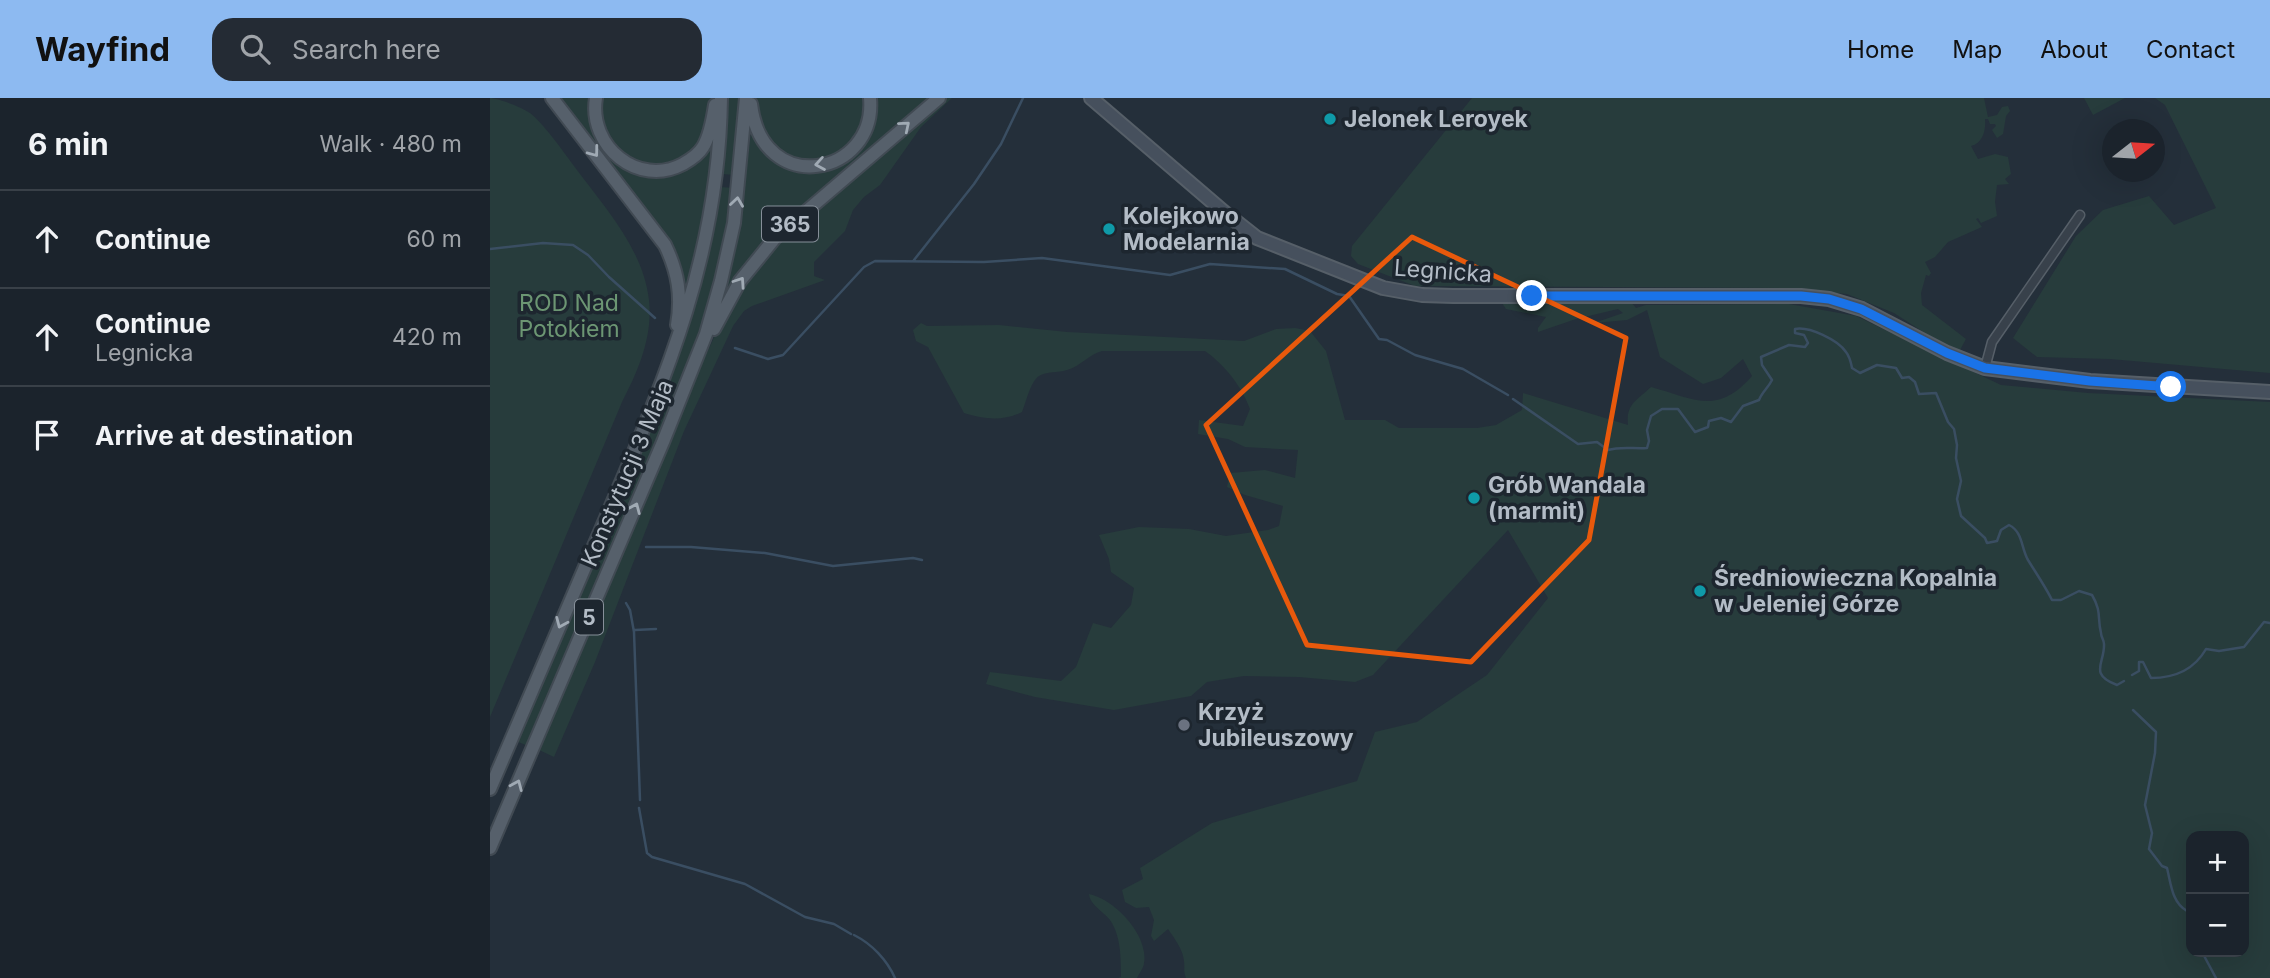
<!DOCTYPE html>
<meta charset="utf-8">
<style>
:root{--surface:#1b232c;--page:#242b34;--text:#f1f3f6;--muted:#a0a4a9;--line:#394048;--accent:#8dbaf1}
body{margin:0;font-family:Inter,sans-serif;background:var(--page);color:var(--text)}
.controls{position:absolute;right:21px;bottom:21px;display:grid;overflow:hidden;border-radius:14px;box-shadow:0 7px 28px #0002}
.controls button{width:63px;height:63px;display:grid;place-items:center;padding:0;border:0;border-bottom:2px solid var(--line);background:var(--surface);color:var(--text);font:35px sans-serif}
.compass{position:absolute;left:1612px;top:21px;width:63px;height:63px;border-radius:50%;background:var(--surface);box-shadow:0 7px 28px #0002;rotate:73deg}
.stop{position:absolute;width:21px;height:21px;margin:-16px;border:5px solid #1a73e8;border-radius:50%;background:#fff}
.stop.end{background:#1a73e8;border-color:#fff;box-shadow:0 2px 7px #0008}
.list{margin:0;padding:0;list-style:none}
h2{display:flex;justify-content:space-between;align-items:center;height:91px;margin:0;padding:0 28px;font-size:30px}
h2 small{font-size:23px;font-weight:400;color:var(--muted)}
.list li{display:grid;grid-template-columns:46px 1fr auto;gap:21px;align-items:center;box-sizing:border-box;height:98px;padding:0 28px;border-top:2px solid var(--line)}
.list b{display:block;font-size:26px;white-space:nowrap}
.list p{margin:0;font-size:23px;white-space:nowrap;color:var(--muted)}
.list em{font-size:23px;font-style:normal;color:var(--muted)}
.icon{flex:none;width:38px;height:38px;fill:none;stroke:currentColor;stroke-width:2;stroke-linecap:round;stroke-linejoin:round}
.map{position:relative;flex:none;width:1780px;height:880px;overflow:hidden}
header{display:flex;align-items:center;gap:42px;box-sizing:border-box;height:98px;padding:0 35px;background:var(--accent);color:#111}
header strong{font-size:33px}
nav{display:flex;gap:38px;margin-inline-start:auto;font-size:24px}
.search{width:490px;height:63px;background:var(--page);display:flex;align-items:center;gap:18px;box-sizing:border-box;padding:0 24px;border-radius:21px;color:var(--muted);font-size:26px}
main{display:flex}
aside{flex:1;background:var(--surface)}
.map>svg:first-child{display:block}
.green{fill:#273c3c;fill-rule:evenodd}
.lines{fill:none;stroke-linecap:round;stroke-linejoin:round}
.stream{stroke:#3a4e62;stroke-width:2.5}
.street-casing{stroke:#565f68;stroke-width:11}
.secondary-casing{stroke:#565f68;stroke-width:16}
.primary-casing{stroke:#414a53;stroke-width:16}
.street{stroke:#38414b;stroke-width:8}
.secondary{stroke:#46505d;stroke-width:12}
.primary{stroke:#56606b;stroke-width:12}
.oneway{stroke:#a0aab4}
.route{stroke:#1a73e8;stroke-width:9}
.marked{fill:none;stroke:#e8590c;stroke-width:5;stroke-linejoin:round}
.culture-dot{fill:#0f9aa8;stroke:#1d262f;stroke-width:2.5}
.worship-dot{fill:#6b7280;stroke:#1d262f;stroke-width:2.5}
.labels{text-anchor:middle;dominant-baseline:central;stroke-width:7;stroke-linejoin:round;paint-order:stroke}
.shield{fill:#1d262f;stroke:#868f99;stroke-width:2}
.shield-label{font-size:21px;font-weight:bold;fill:#b3bcc6}
.poi-label{font-size:23px;font-weight:bold;fill:#b3bcc6;stroke:#1d262f;text-anchor:start}
.street-label{font-size:23px;fill:#b3bcc6;stroke:#1d262f}
.park-label{font-size:23px;fill:#6c9673;stroke:#1d262f}
</style>
<header>
<strong>Wayfind</strong>
<div class="search"><svg class="icon" aria-label="search" viewBox="0 0 24 24"><circle cx="10" cy="10" r="6"/><path d="M15 15l6 6"/></svg>Search here</div>
<nav><a>Home</a><a>Map</a><a>About</a><a>Contact</a></nav>
</header>
<main>
<aside>
<h2>6 min<small>Walk · 480 m</small></h2>
<ul class="list">
<li><svg class="icon" aria-label="ahead" viewBox="0 0 24 24"><path d="M12 20V5M6 11l6-6 6 6"/></svg><div><b>Continue</b></div><em>60 m</em></li>
<li><svg class="icon" aria-label="ahead" viewBox="0 0 24 24"><path d="M12 20V5M6 11l6-6 6 6"/></svg><div><b>Continue</b><p>Legnicka</p></div><em>420 m</em></li>
<li><svg class="icon" aria-label="arrive" viewBox="0 0 24 24"><path d="M6 21V4h12l-3 4 3 4H6"/></svg><div><b>Arrive at destination</b></div></li>
</ul>
</aside>
<div class="map">
<svg width="1780" height="880" viewBox="0 0 1780 880">
<rect width="100%" height="100%" fill="#242f3a"/>
<path class="green" d="M0,0c8,0 33,10 40,15 14,11 33,38 44,53 30,41 69,82 75,134 4,37 -11,71 -27,102l-132,315z
M68,0h34l14,52c10,16 28,19 45,25l62,-30c-3,52 -14,101 -28,150l-3,-18z
M111,0h111c-1,19 -4,35 -16,50 -16,22 -53,22 -74,8 -5,-4 -8,-12 -12,-18 -8,-13 -12,-25 -9,-40z
M237,0h13l-5,77 -13,-1z
M265,0h111l-3,27 -18,25 -20,10 -34,-1 -23,-17 -13,-28z
M384,0h58l-128,108 -80,90 15,-72 12,-91 24,27h69z
M456,0h6l-31,29 -41,58 -16,12 -11,13 -8,21 -31,31v14l11,4 -73,26 -8,5 -11,15 -49,105 -89,231 -41,95 -17,-8 154,-361 30,-66 22,-38 25,-32z
M982,0h512l4,19 9,-2 5,-8 6,-1 2,5 -4,5 -3,18 -6,4 -5,-8 4,-4 -1,-2h-5l-2,-5h-3c1,11 -2,24 -14,27l7,13 17,-5 13,3 3,17 -6,5 4,5 -12,1 -2,17 2,14 -16,7 -3,-5 -2,1 6,8 -34,15 -13,15 -10,5 6,11 -2,3 -3,-1 -5,18 1,12 44,34 -6,11 -18,-6 -48,-31 -47,-19 -64,-6 -368,-2 -57,-22 -7,-8 1,-10z
M1594,0h41l-32,17z
M1665,0h115v275l-160,-14 -73,-2 -24,-19 63,-102 27,-26 46,-14 25,29 42,-17 -51,-103z
M230,89l14,1 -11,63 -19,70 -22,63 -154,362 -12,-5 168,-402 26,-94z
M1136,203l5,1 5,6 10,-3 143,-1 67,12 145,69 87,8 182,9v576h-1084c-3,-7 -1,-10 -2,-17 -1,-12 -10,-23 -16,-32l-14,12 -3,-5 3,-16 -5,-13 -13,1 -11,-6 -3,-12 21,-11 -3,-11 72,-45 145,-42 18,-49 42,-10 70,-47 61,-77 -40,-68 -135,145 -18,7 -56,-5 -55,-1 -37,6 -16,14 -77,14 -79,-13 -49,-13 4,-12 71,9 15,-14 17,-44 18,5 20,-23 3,-17 -23,-16 -2,-13 -10,-24 40,-8 50,2 37,7 42,-6 11,-4 4,-20 -38,-11 -18,-8 3,-14 35,-3 30,8 3,-28 -53,-3 -17,-8 -30,-5 1,-14 44,6 7,-17c-8,-22 -25,-44 -45,-58h-103c-14,4 -21,15 -35,19 -9,3 -21,1 -28,6 -9,6 -13,27 -17,36 -20,10 -38,7 -58,1l-36,-66 -12,-6 -3,-11 8,-7 6,3 72,-1 68,7 177,9 32,-12 19,-1 15,3 16,20 19,69h40l14,8h78l19,-3 26,-15 1,-17 105,32c-2,-21 8,-24 23,-38 44,12 66,29 101,-11l-9,-17 -22,19 -18,6 -43,-27 -13,-47 -20,10 -33,3 29,-10 -5,-4 -42,10 -38,13v-4l8,-11 -40,-8 -4,-6zM1701,738h53v116h-53z
M599,796c25,5 60,41 55,69 0,4 -5,11 -7,15h-19l3,-1c0,-19 0,-41 -11,-57 -7,-9 -20,-15 -21,-26z"/>
<g class="lines">
<path class="stream" d="M0,151l53,-6 30,2 15,10 21,22 46,41
M424,162l60,-76 27,-40 22,-46
M245,250l33,11 15,-4 81,-88 11,-6 109,1 58,-4 128,17 40,-11 75,5 52,25 12,2 30,43 8,1 28,15 48,14 45,26
M1023,301l65,45 19,-2 11,8c13,-4 26,-1 39,-2l2,-7 -2,-11 4,-14 11,-7h16l17,23 13,-5 1,-6 12,-3 10,4 12,-16 16,-6c3,-8 9,-12 13,-20l-10,-15 -1,-8 28,-12 16,2 3,-4 -4,-8 -9,-2v-4c14,-3 43,11 51,23 4,5 5,11 6,16l8,5 17,-8 19,3 6,10 7,-1 6,5 4,12 17,-1 12,29 6,7 3,16 -1,13 5,23 -4,18 4,17 24,22 2,5 10,-2 4,-11 8,-5c14,7 12,23 19,35 8,13 17,26 24,40h9l18,-9 13,4c10,17 5,22 9,38 0,4 3,7 3,11 1,19 -16,30 13,41l7,-4
M156,449h45l74,6 68,13 80,-8 9,2
M136,505l4,7 4,22 6,168
M145,532l21,-1
M1642,577l7,-4v-9h4l8,16c24,0 43,-8 55,-29l13,2 25,-4 20,-25 6,1
M1643,612l23,22 -1,21 -10,52 7,28 -3,16 13,17 5,2c4,16 5,35 20,43l4,15
M149,710l8,45 5,4 93,27 60,33 29,7 17,10
M364,837c18,9 33,25 41,43
M1712,854l14,26"/>
<g class="street-casing">
<path id="street" d="M1495,270l7,-26 88,-127"/>
</g>
<g class="secondary-casing">
<path id="secondary" d="M601,0l133,114 33,26 126,50 39,7 31,1h348l28,3 33,10 85,44 38,15 105,13 180,11"/>
</g>
<g class="primary-casing">
<path id="primary" d="M62,0l113,147c13,27 17,51 12,80
M106,0c-8,48 42,90 87,66 7,-4 16,-10 20,-17 7,-11 10,-29 12,-42
M261,6c11,95 126,72 119,-6
M224,231l26,-48 35,-43 164,-140
M0,691c37,-88 75,-176 113,-264 61,-143 116,-267 118,-427
M0,750l173,-406 43,-108 15,-53 13,-58 12,-125"/>
</g>
<use href="#street" class="street"/>
<use href="#secondary" class="secondary"/>
<use href="#primary" class="primary"/>
</g>
<defs><path id="oneway-chevron" d="M-2-3.5L2.5 0L-2 3.5" fill="none" stroke-width="1.6" stroke-linecap="round" stroke-linejoin="round" transform="scale(1.75)"/></defs>
<g class="oneway">
<use href="#oneway-chevron" transform="translate(415 28) rotate(-40)"/>
<use href="#oneway-chevron" transform="translate(104 54) rotate(53)"/>
<use href="#oneway-chevron" transform="translate(330 66) rotate(170)"/>
<use href="#oneway-chevron" transform="translate(247 104) rotate(-82)"/>
<use href="#oneway-chevron" transform="translate(250 184) rotate(-56)"/>
<use href="#oneway-chevron" transform="translate(145 410) rotate(-67)"/>
<use href="#oneway-chevron" transform="translate(71 525) rotate(113)"/>
<use href="#oneway-chevron" transform="translate(27 687) rotate(-67)"/>
</g>
<g class="lines">
<path class="route" d="M1042,198h269l28,3 32,10 86,44 38,15 105,13 81,6"/>
</g>
<path class="marked" d="M922,139l214,101 -37,202 -118,122 -164,-17 -101,-220z"/>
<g class="culture-dot">
<circle cx="840" cy="21" r="7"/>
<circle cx="619" cy="131" r="7"/>
<circle cx="984" cy="400" r="7"/>
<circle cx="1210" cy="493" r="7"/>
</g>
<circle class="worship-dot" cx="694" cy="627" r="7"/>
<g class="labels">
<g class="shield">
<rect x="272" y="108.5" width="56" height="35" rx="5"/>
<rect x="85" y="501.5" width="28" height="35" rx="5"/>
</g>
<g class="shield-label">
<text x="300" y="126">365</text>
<text x="99" y="519">5</text>
</g>
<g class="poi-label">
<text x="854" y="21">Jelonek Leroyek</text>
<text x="633" y="118">Kolejkowo<tspan x="633" dy="26">Modelarnia</tspan></text>
<text x="998" y="387">Grób Wandala<tspan x="998" dy="26">(marmit)</tspan></text>
<text x="1224" y="480">Średniowieczna Kopalnia<tspan x="1224" dy="26">w Jeleniej Górze</tspan></text>
<text x="708" y="614">Krzyż<tspan x="708" dy="26">Jubileuszowy</tspan></text>
</g>
<g class="street-label">
<text transform="translate(953 173) rotate(4)">Legnicka</text>
<text transform="translate(137 375) rotate(-67)">Konstytucji 3 Maja</text>
</g>
<g class="park-label">
<text x="79" y="205">ROD Nad<tspan x="79" dy="26">Potokiem</tspan></text>
</g>
</g>
</svg>
<div class="controls">
<button>+</button>
<button>−</button>
</div>
<svg class="compass" viewBox="-18 -18 36 36"><path d="M0-13l5 13h-10z" fill="#e53935"/><path d="M0 13l5-13h-10z" fill="#a0a4a9"/></svg>
<div class="stop" style="left:1681px;top:289px"></div>
<div class="stop end" style="left:1042px;top:198px"></div>
</div>
</main>
